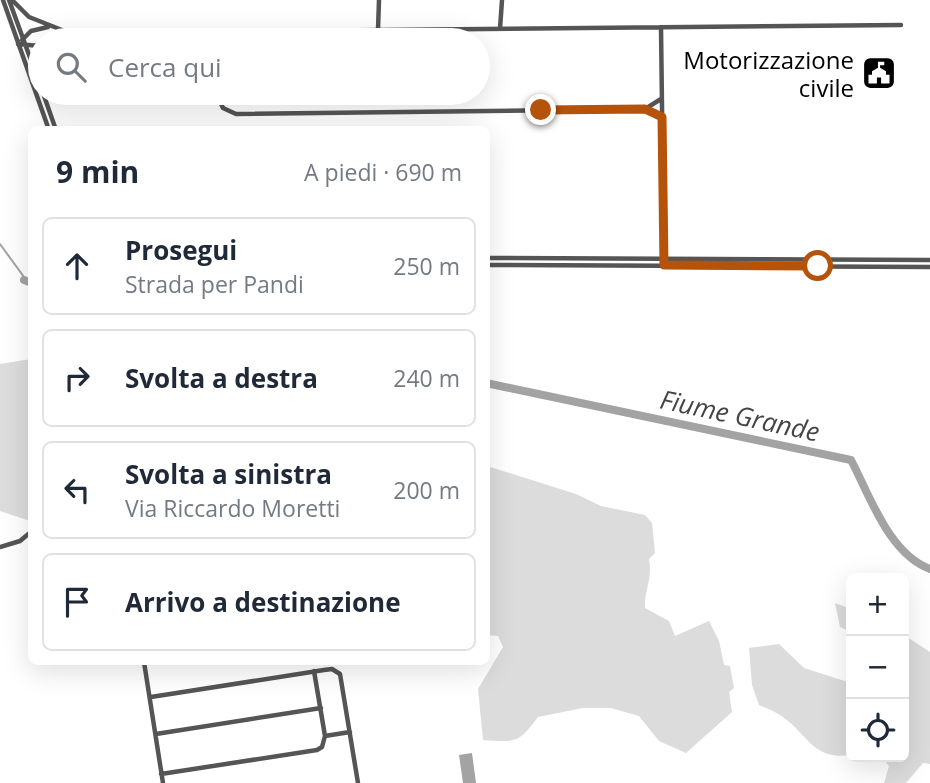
<!DOCTYPE html>
<html lang="it">
<meta charset="utf-8">
<style>
:root{--surface:#fff;--page:#f2f2f3;--text:#1f2937;--muted:#747a83;--line:#e0e1e3}
body{margin:0;font-family:"Open Sans",sans-serif;background:var(--page);color:var(--text)}
.controls{position:absolute;right:21px;bottom:21px;display:grid;overflow:hidden;border-radius:10px;box-shadow:0 7px 28px #0002}
.controls button{width:63px;height:63px;display:grid;place-items:center;padding:0;border:0;border-bottom:2px solid var(--line);background:var(--surface);color:var(--text);font:35px sans-serif}
.stop{position:absolute;width:21px;height:21px;margin:-16px;border:5px solid #b45309;border-radius:50%;background:#fff}
.stop.end{background:#b45309;border-color:#fff;box-shadow:0 2px 7px #0008}
.list{margin:0;padding:0;list-style:none}
h2{display:flex;justify-content:space-between;align-items:center;height:91px;margin:0;padding:0 28px;font-size:30px}
h2 small{font-size:23px;font-weight:400;color:var(--muted)}
.list li{display:grid;grid-template-columns:46px 1fr auto;gap:21px;align-items:center;box-sizing:border-box;height:98px;margin:0 14px 14px;padding:0 14px;border:2px solid var(--line);border-radius:10px}
.list b{display:block;font-size:26px;white-space:nowrap}
.list p{margin:0;font-size:23px;white-space:nowrap;color:var(--muted)}
.list em{font-size:23px;font-style:normal;color:var(--muted)}
.icon{flex:none;width:38px;height:38px;fill:none;stroke:currentColor;stroke-width:2;stroke-linecap:round;stroke-linejoin:round}
.map{position:relative;flex:none;width:930px;height:783px;overflow:hidden}
.search{position:absolute;background:var(--surface);box-shadow:0 7px 28px #0002;left:28px;top:28px;width:462px;height:77px;display:flex;align-items:center;gap:18px;box-sizing:border-box;padding:0 24px;border-radius:38px;color:var(--muted);font-size:26px}
.panel{position:absolute;background:var(--surface);box-shadow:0 7px 28px #0002;left:28px;top:126px;width:462px;height:539px;border-radius:10px}
.map>svg:first-child{display:block}
.green{fill:#dcdcdc}
.water{fill:#a3a3a3}
.lines{fill:none;stroke-linecap:round;stroke-linejoin:round}
.stream{stroke:#a3a3a3;stroke-width:2}
.river{stroke:#a3a3a3;stroke-width:8}
.minor{stroke:#555;stroke-width:4.5}
.route{stroke:#b45309;stroke-width:9}
.labels{text-anchor:middle;dominant-baseline:central;stroke-width:5;stroke-linejoin:round;paint-order:stroke}
.poi-label{font-size:24px;fill:#000;stroke:#fff;text-anchor:end}
.water-label{font-size:26px;font-style:italic;fill:#444;stroke:#fff}
</style>
<div class="map">
<svg width="930" height="783" viewBox="0 0 930 783">
<rect width="100%" height="100%" fill="#fff"/>
<path class="green" d="M31,359l1,159 -2,3 -30,-10v-147z
M487,466l89,28 25,12 44,9 7,8 3,30 -6,6c4,19 -5,32 -4,49l24,13 6,15 34,-15 10,20 5,24 6,1 4,22 -5,4 3,20 -46,41 -27,-12 -20,-25 -28,-8h-28l-45,9c-20,27 -22,25 -55,23l-5,-51 25,-42 -5,-11 -11,-1z
M835,603l16,6v23l-11,-5z
M904,635l26,17v112l-7,-1 -17,20h-22l5,-17 -7,-9h22z
M779,644l25,24 47,15v72c-38,5 -41,-18 -68,-38 -7,-5 -16,-9 -24,-12l-7,-20 -3,-37z"/>
<path class="water" d="M472,753l4,30h-13l-4,-28z"/>
<g class="lines">
<path class="stream" d="M0,244l32,44"/>
<path class="river" d="M24,280l8,3
M486,383l365,77c19,36 38,94 79,109"/>
<path class="minor" d="M3,0l46,130
M9,0l31,85
M12,0l17,17 38,15
M661,27l3,238
M500,29l2,-29
M378,30l1,-30
M22,40l9,-9 17,-4
M52,40l16,-7 833,-8
M18,44l22,2
M39,76l1,-19
M43,93l13,37
M216,93l7,15 13,6 409,-5 17,8
M645,109l16,-10
M486,258l444,2
M486,265l444,2
M0,547l20,-6 12,-10
M144,662l19,121
M314,671l11,65
M151,697l173,-27 8,-1 8,5 18,109
M156,734l165,-26
M161,774l156,-24 5,-3 3,-11 25,-4"/>
</g>
<g class="lines">
<path class="route" d="M541,110l104,-1 17,8 2,148 154,1"/>
</g>
<defs>
<g id="civic-square" transform="scale(1.75)"><rect x="-9" y="-9" width="18" height="18" rx="4" fill="#000" stroke="#fff"/><path d="M-.6-6.5H3V-4.5H.6V-3L4-1V1h2V6H-6V1h2V-1L-.6-3ZM-1.2 2.5V6h2.4V2.5Z" fill="#fff"/></g>
</defs>
<g fill-rule="evenodd">
<use href="#civic-square" x="879" y="73"/>
</g>
<g class="labels">
<g class="poi-label">
<text x="854" y="59">Motorizzazione<tspan x="854" dy="28">civile</tspan></text>
</g>
<g class="water-label">
<text transform="translate(740 415) rotate(12)">Fiume Grande</text>
</g>
</g>
</svg>
<div class="controls">
<button>+</button>
<button>−</button>
<button><svg class="icon" aria-label="locate" viewBox="0 0 24 24"><circle cx="12" cy="12" r="6"/><path d="M12 2v4M12 18v4M2 12h4M18 12h4"/></svg></button>
</div>
<div class="stop" style="left:818px;top:266px"></div>
<div class="stop end" style="left:541px;top:110px"></div>
<div class="search"><svg class="icon" aria-label="search" viewBox="0 0 24 24"><circle cx="10" cy="10" r="6"/><path d="M15 15l6 6"/></svg>Cerca qui</div>
<section class="panel">
<h2>9 min<small>A piedi · 690 m</small></h2>
<ul class="list">
<li><svg class="icon" aria-label="ahead" viewBox="0 0 24 24"><path d="M12 20V5M6 11l6-6 6 6"/></svg><div><b>Prosegui</b><p>Strada per Pandi</p></div><em>250 m</em></li>
<li><svg class="icon" aria-label="right" viewBox="0 0 24 24"><path d="M7 20v-9h11M14 6l5 5-5 5"/></svg><div><b>Svolta a destra</b></div><em>240 m</em></li>
<li><svg class="icon" aria-label="left" viewBox="0 0 24 24"><path d="M17 20v-9H6M10 6l-5 5 5 5"/></svg><div><b>Svolta a sinistra</b><p>Via Riccardo Moretti</p></div><em>200 m</em></li>
<li><svg class="icon" aria-label="arrive" viewBox="0 0 24 24"><path d="M6 21V4h12l-3 4 3 4H6"/></svg><div><b>Arrivo a destinazione</b></div></li>
</ul>
</section>
</div>
